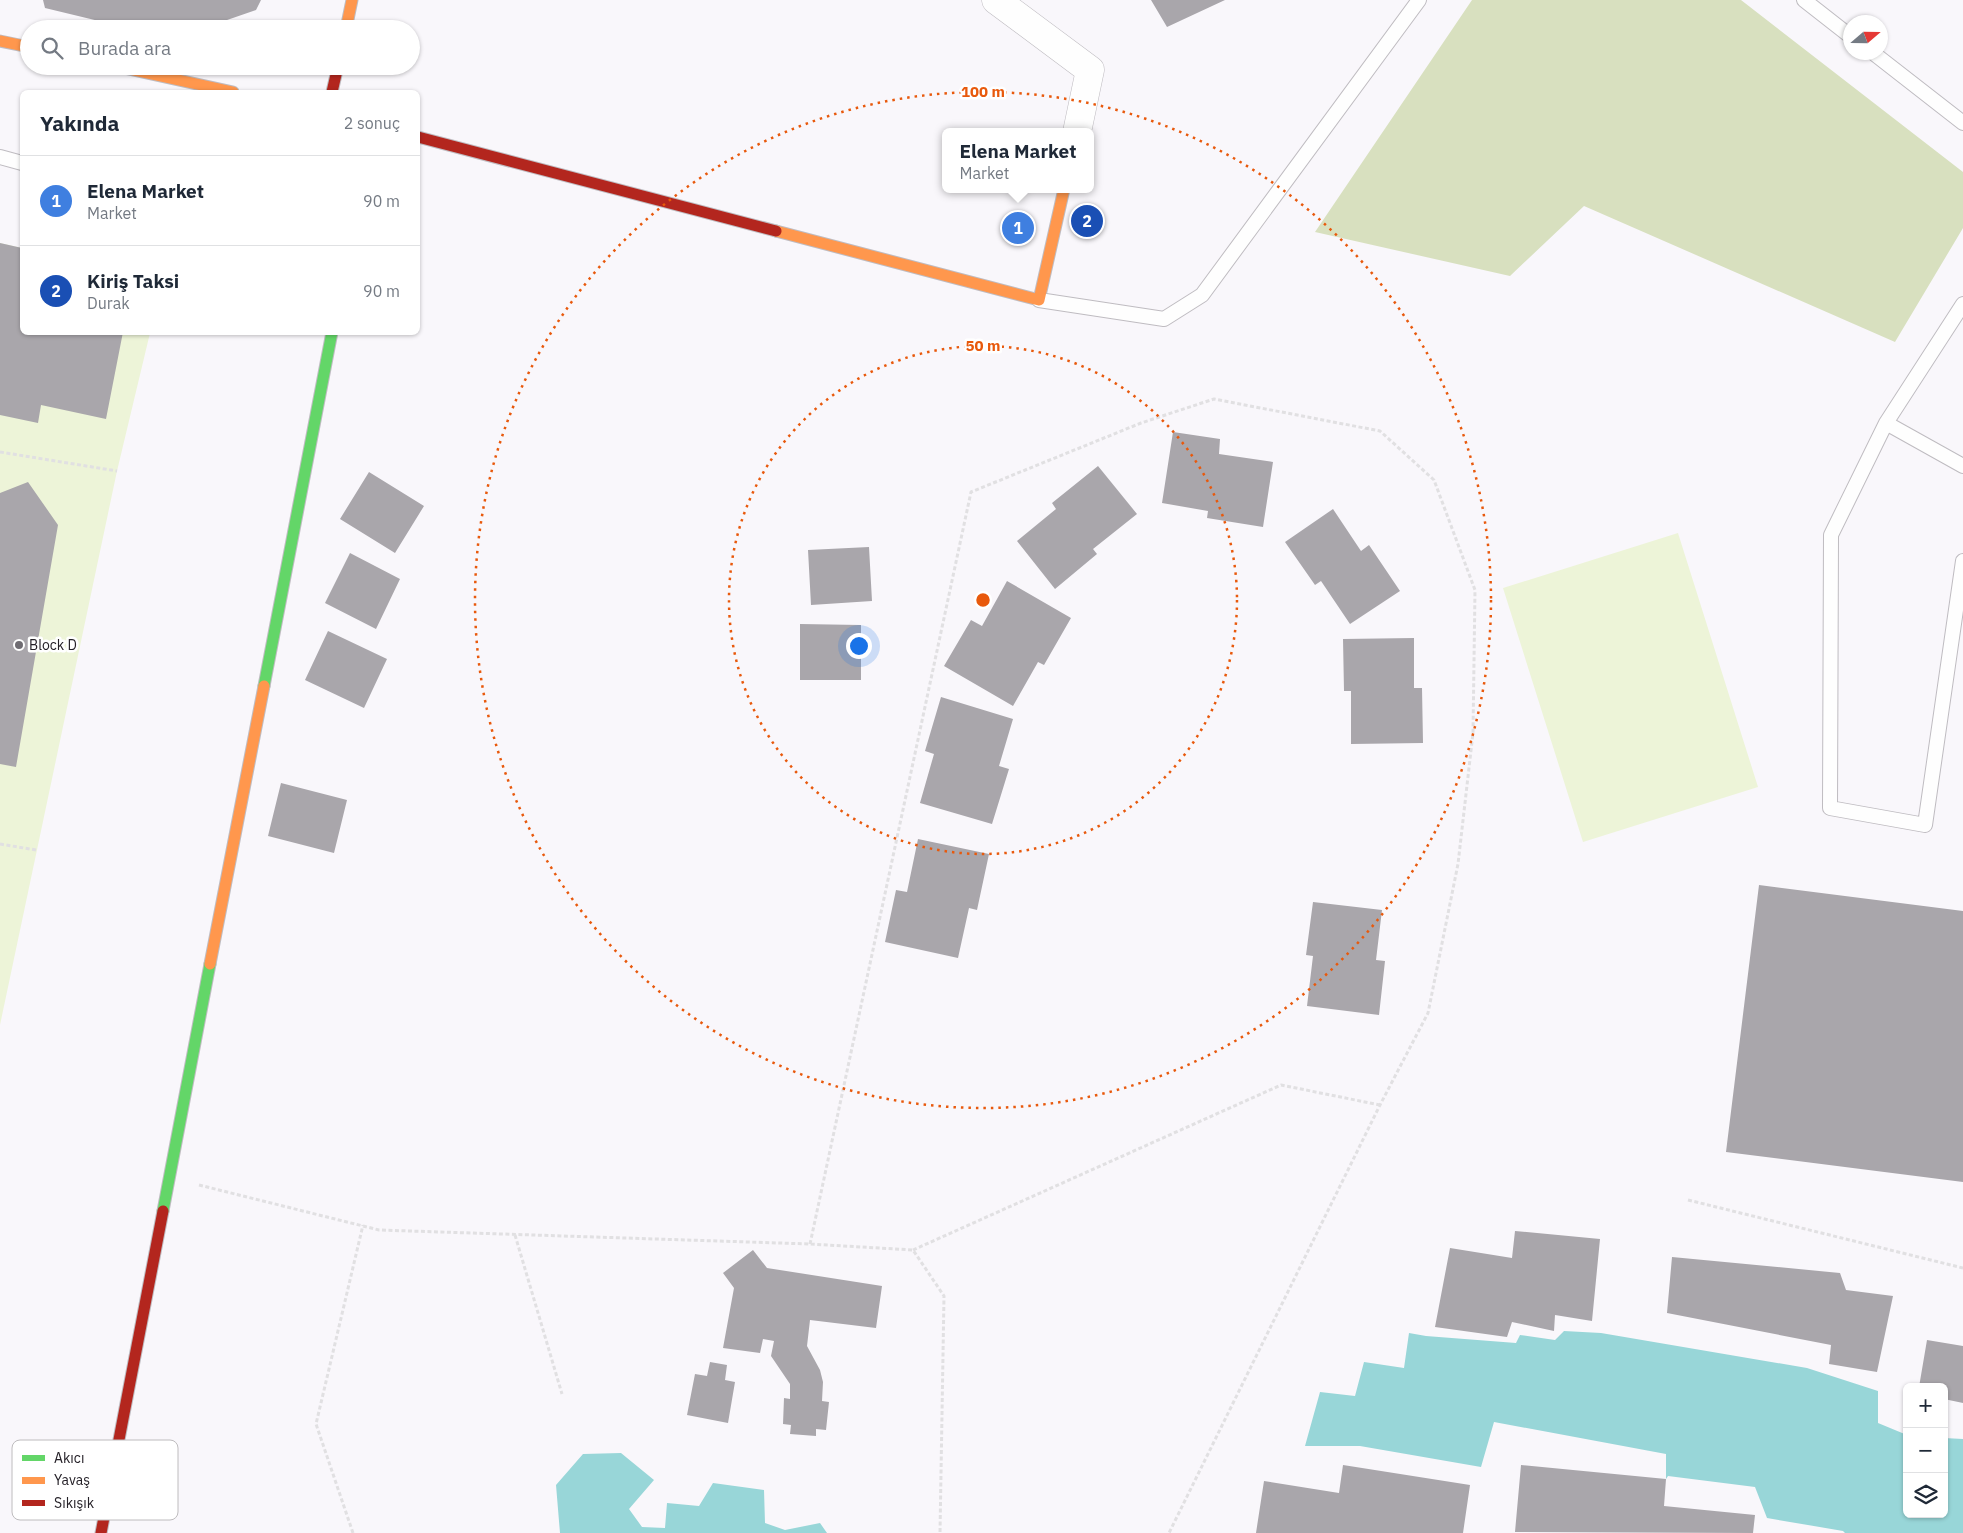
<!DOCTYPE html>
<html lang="tr">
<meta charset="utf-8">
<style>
:root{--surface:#fff;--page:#f2f2f3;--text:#1f2937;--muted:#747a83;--line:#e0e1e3;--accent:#2563eb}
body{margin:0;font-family:"IBM Plex Sans",sans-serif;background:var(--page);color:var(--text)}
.controls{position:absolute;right:15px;bottom:15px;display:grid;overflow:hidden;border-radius:8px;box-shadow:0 1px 4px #0004}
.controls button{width:45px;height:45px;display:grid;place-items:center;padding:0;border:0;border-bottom:1px solid var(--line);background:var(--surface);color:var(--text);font:25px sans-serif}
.compass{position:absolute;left:1843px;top:15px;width:45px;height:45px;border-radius:50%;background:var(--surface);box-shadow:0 1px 4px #0004;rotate:70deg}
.you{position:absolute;left:858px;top:645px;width:18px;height:18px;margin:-12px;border:4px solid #fff;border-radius:50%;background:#1a73e8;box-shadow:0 0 0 8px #1a73e833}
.badge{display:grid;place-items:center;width:32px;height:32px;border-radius:50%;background:var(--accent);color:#fff;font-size:16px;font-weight:700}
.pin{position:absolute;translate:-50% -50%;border:2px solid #fff;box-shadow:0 1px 5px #0006}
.popup{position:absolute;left:942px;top:128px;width:152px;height:65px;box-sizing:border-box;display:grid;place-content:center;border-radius:8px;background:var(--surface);filter:drop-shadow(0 1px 4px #0005);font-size:16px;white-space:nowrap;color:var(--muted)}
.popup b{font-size:19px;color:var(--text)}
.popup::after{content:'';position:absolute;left:50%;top:100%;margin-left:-10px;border:10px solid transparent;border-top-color:var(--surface)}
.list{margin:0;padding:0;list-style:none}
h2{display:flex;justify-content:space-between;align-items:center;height:65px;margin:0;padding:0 20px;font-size:21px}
h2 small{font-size:16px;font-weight:400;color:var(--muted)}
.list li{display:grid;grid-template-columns:32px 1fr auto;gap:15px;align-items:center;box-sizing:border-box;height:90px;padding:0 20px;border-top:1px solid var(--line)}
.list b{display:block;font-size:19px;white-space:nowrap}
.list p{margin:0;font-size:16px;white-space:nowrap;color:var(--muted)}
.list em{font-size:16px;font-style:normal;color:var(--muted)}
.icon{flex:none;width:28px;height:28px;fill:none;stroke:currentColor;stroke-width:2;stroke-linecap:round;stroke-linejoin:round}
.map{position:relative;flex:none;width:1963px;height:1533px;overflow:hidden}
.search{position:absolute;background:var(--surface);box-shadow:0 1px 4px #0004;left:20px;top:20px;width:400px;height:55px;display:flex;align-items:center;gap:12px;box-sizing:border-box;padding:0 18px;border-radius:28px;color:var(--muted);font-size:19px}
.panel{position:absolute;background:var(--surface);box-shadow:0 1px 4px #0004;left:20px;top:90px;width:400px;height:245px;border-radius:8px}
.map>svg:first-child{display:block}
.green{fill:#edf4d8}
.forest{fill:#d8e0bf}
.water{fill:#98d6d8}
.building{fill:#a9a6ab}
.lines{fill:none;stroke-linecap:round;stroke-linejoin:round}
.lane-casing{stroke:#bfbcc1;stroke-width:16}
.street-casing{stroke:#bfbcc1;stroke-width:29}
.fast-casing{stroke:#bfbcc1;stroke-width:13}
.slow-casing{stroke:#bfbcc1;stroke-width:13}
.jam-casing{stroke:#bfbcc1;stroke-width:13}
.path{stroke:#e1e0e2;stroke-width:3;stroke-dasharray:4 2.5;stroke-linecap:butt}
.lane{stroke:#fefefe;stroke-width:14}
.street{stroke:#fefefe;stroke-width:28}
.fast{stroke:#63d668;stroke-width:11}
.slow{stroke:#ff974d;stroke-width:11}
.jam{stroke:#b3261e;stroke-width:11}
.ring{fill:none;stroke:#e8590c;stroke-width:2.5;stroke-dasharray:2.5 5}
.poi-dot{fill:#6f6c72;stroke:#fff;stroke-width:2}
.labels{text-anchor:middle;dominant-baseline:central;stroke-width:5;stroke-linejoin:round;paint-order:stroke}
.poi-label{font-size:14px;fill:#252128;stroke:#fff;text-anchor:start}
.key{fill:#fff;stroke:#bebcbe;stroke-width:1}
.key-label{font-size:14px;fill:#252128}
.centre{fill:#e8590c;stroke:#fff;stroke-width:2.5}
.ring-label{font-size:15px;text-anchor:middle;font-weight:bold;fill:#e8590c;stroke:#fff;stroke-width:5;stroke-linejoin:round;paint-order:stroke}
</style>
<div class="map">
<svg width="1963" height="1533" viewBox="0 0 1963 1533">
<rect width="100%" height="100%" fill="#f9f7fb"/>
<path class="green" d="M0,243l22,5v84l128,1 -33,138 -117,554z
M1678,533l80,254 -175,55 -80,-254z"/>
<path class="forest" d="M1472,0h269l222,172v56l-68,114 -311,-136 -74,70 -195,-44z"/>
<path class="water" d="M1564,1331l37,2 206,35 71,23v32l29,12v79h37v-76l19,1v94h-118l-2,-2 -76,-13 -12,-31 -87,-11 -2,3v-25l-172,-32 -13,45 -121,-21h-55l15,-54 35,4 9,-34 40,6 5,-35 17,3 90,7 4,-8 35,5z
M621,1453l33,27 -25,29 13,18 23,1 2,-25 32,3 14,-23 51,7 1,33 20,7 35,-7 7,10h-267l-4,-48 27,-31z"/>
<path class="building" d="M43,0h218l-5,10 -55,19h-69l-87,-21z
M1151,0h74l-58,27z
M0,243l22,5v84h101l-17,87 -65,-14 -3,18 -38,-8z
M1173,432l47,7 -1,15 54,8 -10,65 -56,-9 1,-7 -46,-8z
M1098,466l39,48 -44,35 4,5 -42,35 -38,-48 39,-32 -4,-6z
M369,472l55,34 -29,47 -55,-34z
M28,482l30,43 -42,242 -16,-3v-271z
M1333,509l28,42 8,-6 31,46 -50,33 -29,-43 -6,4 -30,-43z
M869,547l3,54 -61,4 -3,-55z
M350,553l50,26 -24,50 -51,-26z
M1007,581l64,37 -27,47 -6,-3 -25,44 -69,-40 27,-46 11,6z
M800,624l61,1v55h-61z
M328,631l59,28 -23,49 -59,-28z
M1414,638v50h8l1,55 -72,1v-53h-7l-1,-52z
M941,697l72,22 -14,47 10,3 -17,55 -72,-21 14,-49 -9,-3z
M281,783l66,17 -13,53 -66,-17z
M918,839l71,15 -12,56 -8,-2 -11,50 -73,-16 11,-52 11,2z
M1759,885l204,26v271l-237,-30z
M1313,902l69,8 -6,50 9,1 -6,54 -72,-9 6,-50 -7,-1z
M1515,1231l85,8 -8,82 -37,-6 -1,16 -42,-9 -5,15 -72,-10 15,-79 62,10z
M753,1250l14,18 115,18 -6,42 -66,-8 -3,26 13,24 3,12 -1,19 7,1 -3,28 -10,-1v7l-26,-2 1,-9 -8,-1 1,-26 6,1v-15l-19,-28 3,-15 -11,-2 -3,14 -37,-5 11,-60 -11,-15z
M1672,1257l168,16 6,17 47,6 -16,76 -48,-8 2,-19 -164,-32z
M1927,1340l36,6v57l-19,-4v-12h-25z
M710,1362l17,3 -2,15 10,2 -7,41 -41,-8 8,-41 12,2z
M1343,1465l127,20 -7,48h-207l8,-52 75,12z
M1521,1465l145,14 -2,27 91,9 -2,18 -238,-1z"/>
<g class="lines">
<g class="lane-casing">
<path id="lane" d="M1804,0l46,36
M1872,52l91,71
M0,157l22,6
M1039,300l125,19 38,-24 217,-295
M1963,304l-77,119 -55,112 -1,273 95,17 38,-264
M1886,423l77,43"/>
</g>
<g class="street-casing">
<path id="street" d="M996,0l94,70 -13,62"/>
</g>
<g class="fast-casing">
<path id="fast" d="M264,686l68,-354
M163,1211l47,-247"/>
</g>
<g class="slow-casing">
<path id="slow" d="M346,29l6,-29
M0,41l29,6
M115,66l118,26
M776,231l263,69 25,-111
M210,964l54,-278"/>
</g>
<g class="jam-casing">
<path id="jam" d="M332,92l6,-26
M418,137l358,94
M101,1533l62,-322"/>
</g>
<path class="path" d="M0,452l117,19
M0,844l36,6
M199,1185l180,45 431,14 103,6 31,46 -4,237
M1688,1200l275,68
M515,1235l47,159
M810,1244l161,-752 170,-69 73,-24 166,32 54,49 41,110 -2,143 -15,131 -30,149 -48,92 -211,428
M913,1250l368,-165 99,20
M353,1533l-37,-109 47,-199"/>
<use href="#lane" class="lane"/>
<use href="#street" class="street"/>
<use href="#fast" class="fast"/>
<use href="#slow" class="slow"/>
<use href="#jam" class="jam"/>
</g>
<g class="ring">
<circle cx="983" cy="600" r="254"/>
<circle cx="983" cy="600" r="508"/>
</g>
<circle class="poi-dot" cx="19" cy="645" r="5"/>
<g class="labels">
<g class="poi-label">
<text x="29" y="645">Block D</text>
</g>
</g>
<rect x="12" y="1440" width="166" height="80" rx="8" class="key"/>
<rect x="22" y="1455" width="23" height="6" fill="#63d668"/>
<rect x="22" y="1477" width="23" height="7" fill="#ff974d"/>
<rect x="22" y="1500" width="23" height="6" fill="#b3261e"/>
<g class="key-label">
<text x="54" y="1463">Akıcı</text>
<text x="54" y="1485">Yavaş</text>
<text x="54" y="1508">Sıkışık</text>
</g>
<circle cx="983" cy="600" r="8" class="centre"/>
<g class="ring-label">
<text x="983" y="97">100 m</text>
<text x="983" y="351">50 m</text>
</g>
</svg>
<div class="controls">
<button>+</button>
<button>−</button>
<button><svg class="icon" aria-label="layers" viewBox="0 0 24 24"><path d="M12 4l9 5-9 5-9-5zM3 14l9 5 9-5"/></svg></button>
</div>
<svg class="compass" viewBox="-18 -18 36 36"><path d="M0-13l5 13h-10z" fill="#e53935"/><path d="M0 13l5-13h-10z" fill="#747a83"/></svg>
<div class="you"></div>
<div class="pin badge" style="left:1018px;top:228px;background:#3f7fe0">1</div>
<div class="popup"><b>Elena Market</b>Market</div>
<div class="pin badge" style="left:1087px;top:221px;background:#1a4fb4">2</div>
<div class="search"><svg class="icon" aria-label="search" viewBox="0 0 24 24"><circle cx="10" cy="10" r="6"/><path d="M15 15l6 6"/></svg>Burada ara</div>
<section class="panel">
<h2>Yakında<small>2 sonuç</small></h2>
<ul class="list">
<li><span class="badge" style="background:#3f7fe0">1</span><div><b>Elena Market</b><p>Market</p></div><em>90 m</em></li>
<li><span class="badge" style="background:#1a4fb4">2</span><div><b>Kiriş Taksi</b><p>Durak</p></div><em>90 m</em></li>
</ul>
</section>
</div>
